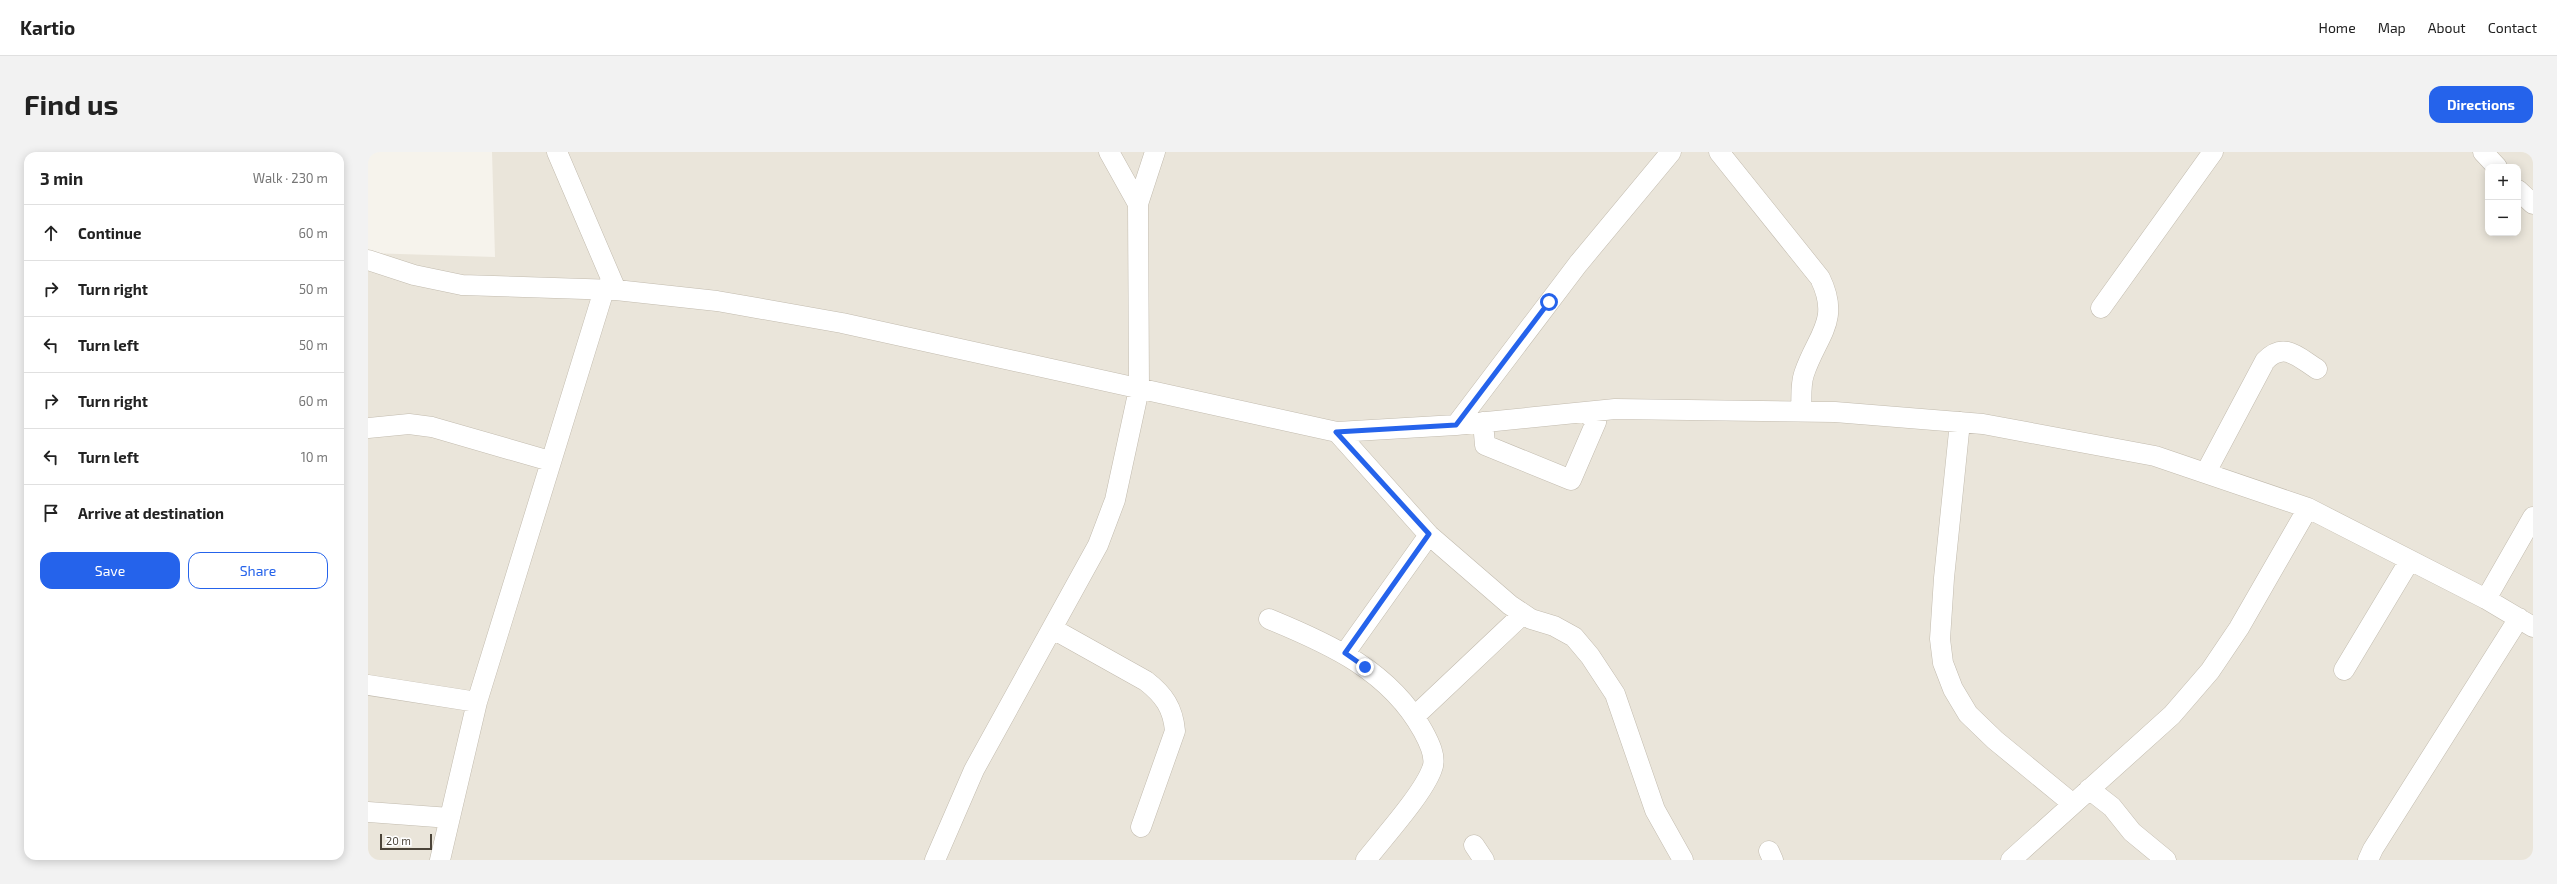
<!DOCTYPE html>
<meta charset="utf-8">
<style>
:root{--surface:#fff;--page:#f2f2f2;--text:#222;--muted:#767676;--line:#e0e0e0;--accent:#2563eb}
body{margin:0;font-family:"Exo 2",sans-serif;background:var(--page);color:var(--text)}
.controls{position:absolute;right:12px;top:12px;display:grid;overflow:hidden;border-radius:8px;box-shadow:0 2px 10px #0003}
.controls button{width:36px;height:36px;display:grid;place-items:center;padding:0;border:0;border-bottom:1px solid var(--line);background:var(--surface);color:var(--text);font:20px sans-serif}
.scale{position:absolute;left:12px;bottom:10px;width:52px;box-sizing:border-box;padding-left:4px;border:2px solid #4b4439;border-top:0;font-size:11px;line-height:14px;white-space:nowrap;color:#4b4439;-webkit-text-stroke:3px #fff;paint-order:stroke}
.stop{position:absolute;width:12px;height:12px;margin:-9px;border:3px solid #2563eb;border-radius:50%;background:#fff}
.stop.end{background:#2563eb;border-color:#fff;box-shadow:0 1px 4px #0008}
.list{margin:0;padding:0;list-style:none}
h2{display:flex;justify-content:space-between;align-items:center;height:52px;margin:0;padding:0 16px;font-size:17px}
h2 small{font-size:13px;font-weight:400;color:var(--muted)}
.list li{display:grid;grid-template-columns:26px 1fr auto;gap:12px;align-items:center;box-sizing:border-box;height:56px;padding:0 16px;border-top:1px solid var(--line)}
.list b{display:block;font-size:15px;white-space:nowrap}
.list em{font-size:13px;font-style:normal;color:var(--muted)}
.actions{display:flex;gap:8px;padding:12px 16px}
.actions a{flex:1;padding:9px 0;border:1px solid var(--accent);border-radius:12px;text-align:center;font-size:14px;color:var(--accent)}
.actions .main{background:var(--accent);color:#fff}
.icon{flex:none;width:22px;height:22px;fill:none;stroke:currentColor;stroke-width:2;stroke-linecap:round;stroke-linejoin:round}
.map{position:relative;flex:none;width:2165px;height:708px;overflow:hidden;border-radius:12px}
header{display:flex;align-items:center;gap:24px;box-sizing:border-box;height:56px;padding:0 20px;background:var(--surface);border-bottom:1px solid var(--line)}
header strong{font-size:19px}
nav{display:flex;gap:22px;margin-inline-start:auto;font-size:14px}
.intro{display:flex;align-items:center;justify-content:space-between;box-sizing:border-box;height:96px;padding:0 24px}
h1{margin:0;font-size:28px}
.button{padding:10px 18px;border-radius:12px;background:var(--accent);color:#fff;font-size:14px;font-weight:700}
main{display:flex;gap:24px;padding:0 24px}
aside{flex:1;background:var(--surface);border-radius:12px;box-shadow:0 2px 10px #0003}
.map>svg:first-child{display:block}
.residential{fill:#eae5da;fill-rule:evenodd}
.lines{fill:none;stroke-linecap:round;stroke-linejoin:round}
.minor-casing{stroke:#c2bbae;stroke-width:21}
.minor{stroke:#fff;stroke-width:20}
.route{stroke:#2563eb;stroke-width:5}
</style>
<header>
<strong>Kartio</strong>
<nav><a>Home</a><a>Map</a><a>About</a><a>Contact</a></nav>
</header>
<div class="intro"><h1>Find us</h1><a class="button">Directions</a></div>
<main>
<aside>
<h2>3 min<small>Walk · 230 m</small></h2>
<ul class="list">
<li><svg class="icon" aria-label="ahead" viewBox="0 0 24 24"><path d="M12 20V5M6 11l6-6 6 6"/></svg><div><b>Continue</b></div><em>60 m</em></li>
<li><svg class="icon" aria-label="right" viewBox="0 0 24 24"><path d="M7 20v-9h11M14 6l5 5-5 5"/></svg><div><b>Turn right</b></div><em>50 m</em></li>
<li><svg class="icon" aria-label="left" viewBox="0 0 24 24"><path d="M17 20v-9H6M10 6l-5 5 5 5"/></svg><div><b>Turn left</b></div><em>50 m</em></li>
<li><svg class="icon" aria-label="right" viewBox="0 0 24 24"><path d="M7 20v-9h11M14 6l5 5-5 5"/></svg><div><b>Turn right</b></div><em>60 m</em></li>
<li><svg class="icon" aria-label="left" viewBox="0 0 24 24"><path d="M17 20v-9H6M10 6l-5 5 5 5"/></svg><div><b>Turn left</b></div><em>10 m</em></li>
<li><svg class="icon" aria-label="arrive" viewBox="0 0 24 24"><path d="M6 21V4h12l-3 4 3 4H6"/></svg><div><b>Arrive at destination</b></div></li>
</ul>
<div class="actions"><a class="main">Save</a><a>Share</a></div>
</aside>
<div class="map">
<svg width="2165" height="708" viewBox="0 0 2165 708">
<rect width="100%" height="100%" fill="#f6f3ec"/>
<path class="residential" d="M124,0h2041v708h-2165v-607l127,4zM2120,15h30v66h-30z"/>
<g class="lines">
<g class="minor-casing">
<path id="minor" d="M189,0l59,138
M741,0l29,52
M1351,0l101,126c21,43 -3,57 -16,96 -4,12 -2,25 -3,37
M2115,0l14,15
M2150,38l15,14
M0,108l46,15 48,10 154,5 101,11 125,22 495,109 119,-7 159,-16 220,3 148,12 172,32 153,52 178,91 47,28
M1733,156l112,-156
M1115,270l2,23 86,35 25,-58 -10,-10
M1592,270l-16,156 -4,61 3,24 10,26 15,25 27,26 78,64
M1088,273l122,-161 93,-112
M0,276l41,-4 23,3 118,34
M969,280l92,103 81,70 21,14 23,7 20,11 16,19 25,38 40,116 28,50
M1838,320l59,-111c19,-20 33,-4 52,8
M2118,447l47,-82
M901,467c61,25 121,52 154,112 6,11 14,26 9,38 -9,25 -48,68 -66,91
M685,477l93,52c18,14 27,27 29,50l-34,96
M977,501l84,-118
M1976,518l66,-110
M0,533l109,17
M1047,564l108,-102
M1721,637l23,18 20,25 34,28
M0,660l82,6
M1106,693l10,15
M1401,699l4,9
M72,708l37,-158 127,-412
M567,708l39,-90 124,-225 17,-45 24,-111 -1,-185 17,-52
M1643,708l161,-145 38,-44 29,-43 69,-120
M2000,708l5,-11 146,-231"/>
</g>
<use href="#minor" class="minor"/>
</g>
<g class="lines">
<path class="route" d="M997,515l-20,-14 84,-119 -93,-102 120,-7 93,-123"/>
</g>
</svg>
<div class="controls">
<button>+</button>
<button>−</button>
</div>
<div class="scale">20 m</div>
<div class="stop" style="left:1181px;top:150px"></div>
<div class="stop end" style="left:997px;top:515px"></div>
</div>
</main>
